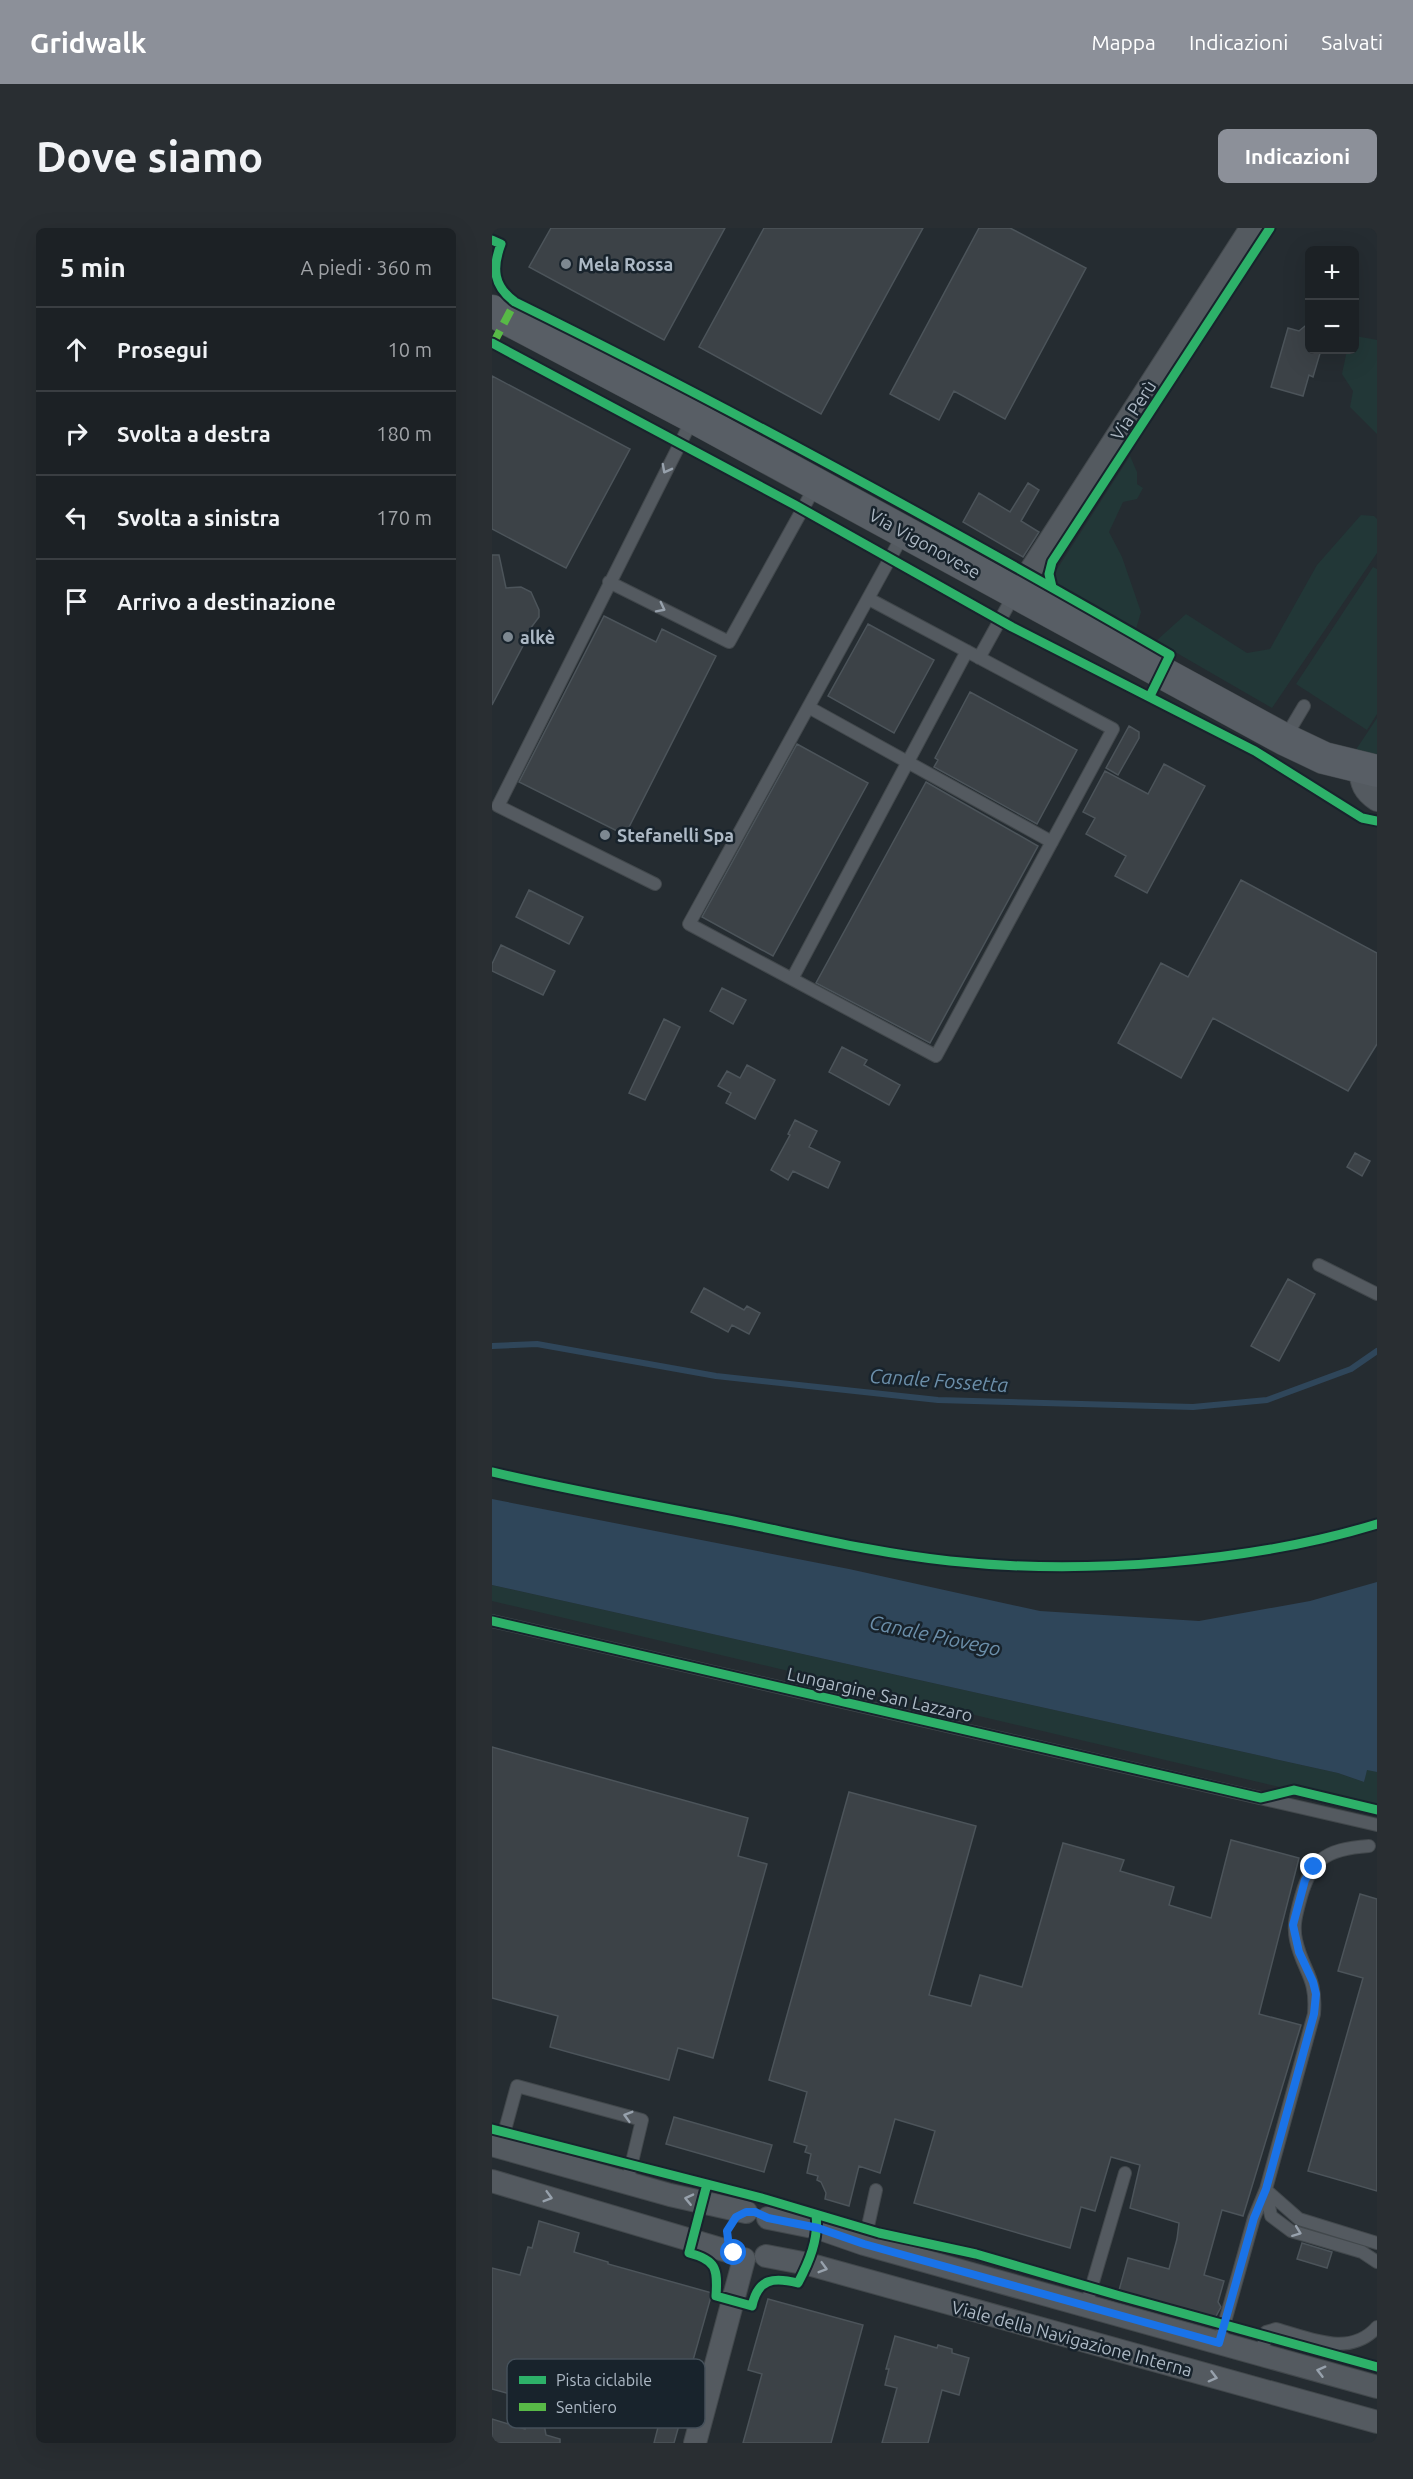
<!DOCTYPE html>
<html lang="it">
<meta charset="utf-8">
<style>
:root{--surface:#1c2125;--page:#292e32;--text:#f1f3f6;--muted:#a0a3a7;--line:#3a3e42;--accent:#8c9099}
body{margin:0;font-family:Ubuntu,sans-serif;background:var(--page);color:var(--text)}
.controls{position:absolute;right:18px;top:18px;display:grid;overflow:hidden;border-radius:9px;box-shadow:0 6px 24px #0002}
.controls button{width:54px;height:54px;display:grid;place-items:center;padding:0;border:0;border-bottom:2px solid var(--line);background:var(--surface);color:var(--text);font:30px sans-serif}
.stop{position:absolute;width:18px;height:18px;margin:-14px;border:4px solid #1a73e8;border-radius:50%;background:#fff}
.stop.end{background:#1a73e8;border-color:#fff;box-shadow:0 2px 6px #0008}
.list{margin:0;padding:0;list-style:none}
h2{display:flex;justify-content:space-between;align-items:center;height:78px;margin:0;padding:0 24px;font-size:26px}
h2 small{font-size:20px;font-weight:400;color:var(--muted)}
.list li{display:grid;grid-template-columns:39px 1fr auto;gap:18px;align-items:center;box-sizing:border-box;height:84px;padding:0 24px;border-top:2px solid var(--line)}
.list b{display:block;font-size:22px;white-space:nowrap}
.list em{font-size:20px;font-style:normal;color:var(--muted)}
.icon{flex:none;width:33px;height:33px;fill:none;stroke:currentColor;stroke-width:2;stroke-linecap:round;stroke-linejoin:round}
.map{position:relative;flex:none;width:885px;height:2215px;overflow:hidden;border-radius:9px}
header{display:flex;align-items:center;gap:36px;box-sizing:border-box;height:84px;padding:0 30px;background:var(--accent);color:#fff}
header strong{font-size:28px}
nav{display:flex;gap:33px;margin-inline-start:auto;font-size:21px}
.intro{display:flex;align-items:center;justify-content:space-between;box-sizing:border-box;height:144px;padding:0 36px}
h1{margin:0;font-size:42px}
.button{padding:15px 27px;border-radius:9px;background:var(--accent);color:#fff;font-size:21px;font-weight:700}
main{display:flex;gap:36px;padding:0 36px}
aside{flex:1;background:var(--surface);border-radius:9px;box-shadow:0 6px 24px #0002}
.map>svg:first-child{display:block}
.green{fill:#223737}
.water{fill:#2f465a}
.lines{fill:none;stroke-linecap:round;stroke-linejoin:round}
.stream{stroke:#2f465a;stroke-width:6}
.building{fill:#3c4247;stroke:#4c545a;stroke-width:1.5}
.service-casing{stroke:#42484c;stroke-width:14}
.minor-casing{stroke:#42484c;stroke-width:24}
.secondary-casing{stroke:#42484c;stroke-width:33}
.service{stroke:#545a60;stroke-width:12}
.minor{stroke:#545a60;stroke-width:22}
.secondary{stroke:#585e65;stroke-width:32}
.quiet{stroke:#58b947;stroke-width:8;stroke-dasharray:15 8;stroke-linecap:butt}
.cycleway-casing{stroke:#18232c;stroke-width:13}
.cycleway{stroke:#2db169;stroke-width:9}
.oneway{stroke:#97a1ac}
.route{stroke:#1a73e8;stroke-width:8}
.poi-dot{fill:#7d8891;stroke:#18232c;stroke-width:2}
.labels{text-anchor:middle;dominant-baseline:central;stroke-width:5;stroke-linejoin:round;paint-order:stroke}
.poi-label{font-size:18px;font-weight:bold;fill:#adb9c5;stroke:#18232c;text-anchor:start}
.street-label{font-size:18px;fill:#adb9c5;stroke:#18232c}
.water-label{font-size:20px;font-style:italic;fill:#6c8faa;stroke:#18232c}
.key{fill:#18232c;stroke:#45505a;stroke-width:1.5}
.key-label{font-size:16px;fill:#adb9c5}
</style>
<header>
<strong>Gridwalk</strong>
<nav><a>Mappa</a><a>Indicazioni</a><a>Salvati</a></nav>
</header>
<div class="intro"><h1>Dove siamo</h1><a class="button">Indicazioni</a></div>
<main>
<aside>
<h2>5 min<small>A piedi · 360 m</small></h2>
<ul class="list">
<li><svg class="icon" aria-label="ahead" viewBox="0 0 24 24"><path d="M12 20V5M6 11l6-6 6 6"/></svg><div><b>Prosegui</b></div><em>10 m</em></li>
<li><svg class="icon" aria-label="right" viewBox="0 0 24 24"><path d="M7 20v-9h11M14 6l5 5-5 5"/></svg><div><b>Svolta a destra</b></div><em>180 m</em></li>
<li><svg class="icon" aria-label="left" viewBox="0 0 24 24"><path d="M17 20v-9H6M10 6l-5 5 5 5"/></svg><div><b>Svolta a sinistra</b></div><em>170 m</em></li>
<li><svg class="icon" aria-label="arrive" viewBox="0 0 24 24"><path d="M6 21V4h12l-3 4 3 4H6"/></svg><div><b>Arrivo a destinazione</b></div></li>
</ul>
</aside>
<div class="map">
<svg width="885" height="2215" viewBox="0 0 885 2215">
<rect width="100%" height="100%" fill="#252c31"/>
<path class="green" d="M863,108l22,4v94l-27,-27 3,-16 -11,-17 5,-24h7z
M638,228l7,16v12l6,4 -6,11 -14,3 -14,30 13,25 19,55 -5,17 -86,-49z
M869,287l13,1 3,3v34l-105,155 -116,-67 30,-27 61,39 23,-4 47,-84z
M881,339l4,2v145l-10,16 -71,-46z
M885,490v36l-22,-3z
M0,1357l846,188 26,9 2,-13 11,3v38l-885,-209z"/>
<path class="water" d="M0,1271l357,70 191,42 159,10 111,-20 67,-19v190l-10,-2 -3,12 -26,-9 -846,-188z"/>
<g class="lines">
<path class="stream" d="M0,1118l45,-2 179,32 222,24 255,7 74,-7 84,-31 26,-18"/>
</g>
<path class="building" d="M59,0h174l-61,112 -135,-73z
M272,0h159l-102,186 -122,-67z
M487,0h31l76,40 -81,151 -51,-28 -15,29 -49,-26z
M818,94v28h11l-8,27 -4,-2 -6,21 -32,-9 17,-59 11,3z
M0,148l138,73 -64,119 -74,-39z
M536,255l11,7 -18,31 18,11 -16,25 -60,-35 16,-29 31,19z
M0,327h7l7,33 15,-1 10,5 8,18v7l-15,20 2,3 -34,65z
M112,388l52,26 6,-13 54,27 -91,179 -106,-53z
M376,396l66,36 -40,73 -66,-37z
M478,464l107,58 -40,74 -103,-57 4,-7 -3,-2z
M637,498l10,6v6l-21,37 -12,-7z
M305,516l71,39 -95,173 -71,-39z
M672,536l41,22 -58,107 -32,-17 11,-20 -40,-22 9,-16 -12,-6 22,-41 43,23z
M434,554l112,64 -108,197 -114,-60z
M749,652l136,73v91l-29,47 -135,-73 -32,60 -63,-35 43,-80 27,14z
M37,662l54,27 -14,27 -53,-27z
M9,717l54,26 -12,24 -51,-24v-7z
M230,760l24,12 -13,24 -23,-13z
M172,791l16,8 -35,73 -16,-7z
M350,819l25,13 -3,5 36,20 -11,20 -60,-33z
M255,837l28,15 -20,39 -29,-16 5,-10 -13,-7 9,-15 13,7z
M303,892l22,11 -8,16 31,15 -12,26 -35,-17 -5,9 -17,-10 19,-35 -2,-1z
M863,925l15,8 -8,15 -15,-9z
M796,1051l27,15 -36,67 -28,-15z
M212,1060l40,22 3,-4 13,7 -11,21 -17,-9 -4,7 -37,-20z
M0,1519l256,71 -10,38 29,8 -54,194 -35,-10 -9,32 -119,-33 8,-31 -66,-18z
M357,1564l127,34 -47,169 42,11 9,-31 42,12 41,-144 61,17 -4,11 54,16 -5,18 42,13 20,-78 68,18 -40,156 42,11 -58,191 -21,-6 -18,65 20,6 -6,21 3,5 -6,11 -97,-24 10,-36 41,11 8,-30 2,-16 -49,-15 10,-43 -29,-8 -16,54 -14,-4 -11,41 -156,-45 21,-72 -40,-12 -15,54 -21,-7 -10,40 -24,-7 1,-6 -5,-11 -4,-2 1,-4 -11,-3 4,-19 -6,-2 2,-6 -13,-4 13,-50 -38,-12z
M868,1666l17,5v292l-69,-20 55,-193 -25,-7z
M182,1889l98,28 -8,27 -98,-28z
M47,1993l40,12 -5,19 34,10v2l104,29 -35,124 4,1 -7,25h-20l11,-43 -52,-15 -8,27 -20,-6 -4,5h-12l-29,-9 6,33 14,4v4h-68v-24l33,10 6,-29 -39,-11v-121l28,7 8,-28 4,1z
M810,2015l30,9 -5,16 -30,-9z
M276,2071l95,26 -32,118h-88l19,-69 -14,-4z
M403,2108l42,12 1,-3 14,4v4l17,5 -10,37 -17,-5 -14,53h-46l15,-55 -12,-3 4,-16h-3z"/>
<g class="lines">
<g class="service-casing">
<path id="service" d="M117,354l120,60 87,-157
M377,371l244,130 -177,327 -247,-132 215,-391
M487,430l36,-65
M318,480l242,134
M793,510l19,-32
M163,656l-157,-78 195,-388
M300,751l175,-328
M827,1037l58,29
M0,1393l885,204
M8,1920l17,-62 125,34 -15,63
M774,1962l33,29 78,24
M774,1963l5,25 20,15 71,21 15,10
M372,2016l12,-54
M594,2078l39,-133
M727,2115l35,-125 12,-29 48,-175c3,-38 -11,-42 -18,-74 -3,-14 0,-24 3,-36 11,-44 25,-55 70,-58
M766,2126l10,-18 -2,-4 10,-3c33,9 74,29 101,-2"/>
</g>
<g class="minor-casing">
<path id="minor" d="M524,365l235,-365
M868,540c1,16 4,23 17,32
M0,1917l178,50 76,17
M0,1953l242,72
M276,1990l50,10 46,16 513,143
M274,2028l42,8 569,158
M203,2215l49,-184"/>
</g>
<g class="secondary-casing">
<path id="secondary" d="M0,83l201,106 591,322 40,19 53,13"/>
</g>
<use href="#service" class="service"/>
<use href="#minor" class="minor"/>
<use href="#secondary" class="secondary"/>
<path class="quiet" d="M1,116l22,-42"/>
<g class="cycleway-casing">
<path id="cycleway" d="M0,12l9,4c-9,24 -8,42 14,58 222,109 440,229 655,353l-20,41
M0,115l303,162 217,122 243,124 107,67 15,3
M560,359l-3,-13 3,-12 218,-334
M0,1244c76,18 154,32 231,47 75,15 151,34 227,42 132,14 300,2 427,-37
M0,1393l769,177 33,-8 83,20
M0,1901l273,70 114,34 97,21 144,42 257,71
M215,1956l-18,69c27,7 29,15 27,43l36,10c6,-28 22,-29 46,-23 11,-21 21,-44 18,-68"/>
</g>
<use href="#cycleway" class="cycleway"/>
</g>
<defs><path id="oneway-chevron" d="M-2-3.5L2.5 0L-2 3.5" fill="none" stroke-width="1.6" stroke-linecap="round" stroke-linejoin="round" transform="scale(1.5)"/></defs>
<g class="oneway">
<use href="#oneway-chevron" transform="translate(174 241) rotate(118)"/>
<use href="#oneway-chevron" transform="translate(169 380) rotate(27)"/>
<use href="#oneway-chevron" transform="translate(136 1888) rotate(-164)"/>
<use href="#oneway-chevron" transform="translate(56 1969) rotate(16)"/>
<use href="#oneway-chevron" transform="translate(197 1971) rotate(-167)"/>
<use href="#oneway-chevron" transform="translate(805 2004) rotate(21)"/>
<use href="#oneway-chevron" transform="translate(331 2040) rotate(16)"/>
<use href="#oneway-chevron" transform="translate(829 2143) rotate(-165)"/>
<use href="#oneway-chevron" transform="translate(721 2149) rotate(15)"/>
</g>
<g class="lines">
<path class="route" d="M242,2025l-5,-6 -2,-16 9,-14 10,-5h9l13,6 50,10 46,16 355,99 35,-125 12,-29 48,-175 2,-20 -3,-12 -14,-30 -6,-27 12,-45 9,-13"/>
</g>
<g class="poi-dot">
<circle cx="74" cy="36" r="6"/>
<circle cx="16" cy="409" r="6"/>
<circle cx="113" cy="607" r="6"/>
</g>
<g class="labels">
<g class="poi-label">
<text x="86" y="36">Mela Rossa</text>
<text x="28" y="409">alkè</text>
<text x="125" y="607">Stefanelli Spa</text>
</g>
<g class="street-label">
<text transform="translate(641 182) rotate(-57)">Via Perù</text>
<text transform="translate(433 315) rotate(29)">Via Vigonovese</text>
<text transform="translate(388 1466) rotate(13)">Lungargine San Lazzaro</text>
<text transform="translate(580 2110) rotate(15)">Viale della Navigazione Interna</text>
</g>
<g class="water-label">
<text transform="translate(447 1152) rotate(4)">Canale Fossetta</text>
<text transform="translate(443 1407) rotate(12)">Canale Piovego</text>
</g>
</g>
<rect x="15" y="2131" width="198" height="69" rx="9" class="key"/>
<rect x="27" y="2148" width="27" height="8" fill="#2db169"/>
<rect x="27" y="2175" width="27" height="8" fill="#58b947"/>
<g class="key-label">
<text x="64" y="2158">Pista ciclabile</text>
<text x="64" y="2185">Sentiero</text>
</g>
</svg>
<div class="controls">
<button>+</button>
<button>−</button>
</div>
<div class="stop" style="left:242px;top:2025px"></div>
<div class="stop end" style="left:822px;top:1639px"></div>
</div>
</main>
